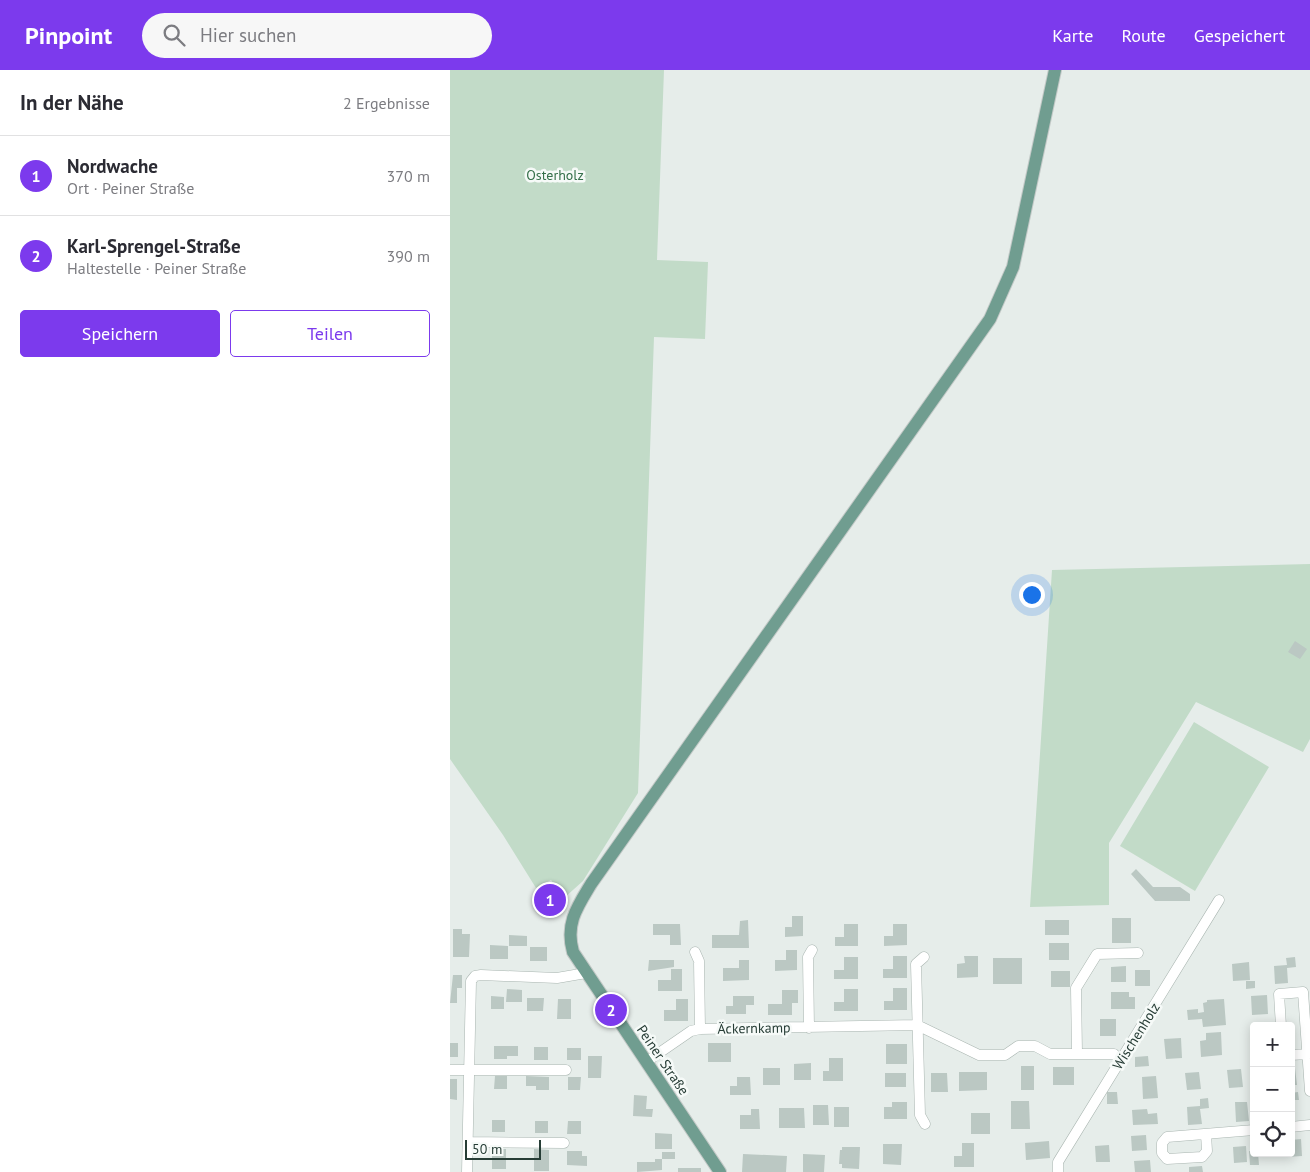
<!DOCTYPE html>
<html lang="de">
<meta charset="utf-8">
<style>
:root{--surface:#fff;--page:#f7f7f7;--text:#2b2b33;--muted:#7c7c81;--line:#e1e1e2;--accent:#7c3aed}
body{margin:0;font-family:"PT Sans",sans-serif;background:var(--page);color:var(--text)}
.controls{position:absolute;right:15px;bottom:15px;display:grid;overflow:hidden;border-radius:5px;box-shadow:0 2px 12px #0003}
.controls button{width:45px;height:45px;display:grid;place-items:center;padding:0;border:0;border-bottom:1px solid var(--line);background:var(--surface);color:var(--text);font:25px sans-serif}
.scale{position:absolute;left:15px;bottom:12px;width:76px;box-sizing:border-box;padding-left:5px;border:2px solid #273d36;border-top:0;font-size:14px;line-height:18px;white-space:nowrap;color:#273d36;-webkit-text-stroke:4px #f6faf8;paint-order:stroke}
.you{position:absolute;left:581px;top:524px;width:18px;height:18px;margin:-12px;border:4px solid #fff;border-radius:50%;background:#1a73e8;box-shadow:0 0 0 8px #1a73e833}
.badge{display:grid;place-items:center;width:32px;height:32px;border-radius:50%;background:var(--accent);color:#fff;font-size:16px;font-weight:700}
.pin{position:absolute;translate:-50% -50%;border:2px solid #fff;box-shadow:0 1px 5px #0006}
.list{margin:0;padding:0;list-style:none}
h2{display:flex;justify-content:space-between;align-items:center;height:65px;margin:0;padding:0 20px;font-size:21px}
h2 small{font-size:16px;font-weight:400;color:var(--muted)}
.list li{display:grid;grid-template-columns:32px 1fr auto;gap:15px;align-items:center;box-sizing:border-box;height:80px;padding:0 20px;border-top:1px solid var(--line)}
.list b{display:block;font-size:19px;white-space:nowrap}
.list p{margin:0;font-size:16px;white-space:nowrap;color:var(--muted)}
.list em{font-size:16px;font-style:normal;color:var(--muted)}
.actions{display:flex;gap:10px;padding:15px 20px}
.actions a{flex:1;padding:11px 0;border:1px solid var(--accent);border-radius:5px;text-align:center;font-size:18px;color:var(--accent)}
.actions .main{background:var(--accent);color:#fff}
.icon{flex:none;width:28px;height:28px;fill:none;stroke:currentColor;stroke-width:2;stroke-linecap:round;stroke-linejoin:round}
.map{position:relative;flex:none;width:860px;height:1102px;overflow:hidden}
header{display:flex;align-items:center;gap:30px;box-sizing:border-box;height:70px;padding:0 25px;background:var(--accent);color:#fff}
header strong{font-size:24px}
nav{display:flex;gap:28px;margin-inline-start:auto;font-size:18px}
.search{width:350px;height:45px;background:var(--page);display:flex;align-items:center;gap:12px;box-sizing:border-box;padding:0 18px;border-radius:28px;color:var(--muted);font-size:19px}
main{display:flex}
aside{flex:1;background:var(--surface)}
.map>svg:first-child{display:block}
.green{fill:#c2dbc8}
.building{fill:#bbc8c3}
.lines{fill:none;stroke-linecap:round;stroke-linejoin:round}
.minor-casing{stroke:#a9b5b0;stroke-width:11}
.major-casing{stroke:#c3c9c7;stroke-width:14}
.minor{stroke:#fff;stroke-width:10}
.major{stroke:#709d90;stroke-width:12}
.labels{text-anchor:middle;dominant-baseline:central;stroke-width:5;stroke-linejoin:round;paint-order:stroke}
.park-label{font-size:14px;fill:#35704a;stroke:#f6faf8}
.street-label{font-size:14px;fill:#273d36;stroke:#f6faf8}
</style>
<header>
<strong>Pinpoint</strong>
<div class="search"><svg class="icon" aria-label="search" viewBox="0 0 24 24"><circle cx="10" cy="10" r="6"/><path d="M15 15l6 6"/></svg>Hier suchen</div>
<nav><a>Karte</a><a>Route</a><a>Gespeichert</a></nav>
</header>
<main>
<aside>
<h2>In der Nähe<small>2 Ergebnisse</small></h2>
<ul class="list">
<li><span class="badge">1</span><div><b>Nordwache</b><p>Ort · Peiner Straße</p></div><em>370 m</em></li>
<li><span class="badge">2</span><div><b>Karl-Sprengel-Straße</b><p>Haltestelle · Peiner Straße</p></div><em>390 m</em></li>
</ul>
<div class="actions"><a class="main">Speichern</a><a>Teilen</a></div>
</aside>
<div class="map">
<svg width="860" height="1102" viewBox="0 0 860 1102">
<rect width="100%" height="100%" fill="#e6edea"/>
<path class="green" d="M0,0h214l-7,190 51,2 -3,77 -51,-2 -16,456 -55,88 -19,17 -13,-18 -15,8 -33,-53 -53,-76z
M860,494v175l-7,13 -107,-50 -87,141v62l-79,2 22,-337z
M744,652l75,45 -74,124 -75,-45z"/>
<path class="building" d="M845,571l12,8 -7,10 -12,-7z
M686,799l17,18h27l10,7v7h-35l-24,-27z
M99,818l12,17 -10,7 -11,-17z
M342,846h11v20l-18,1v-10h7z
M662,848h19v25h-19z
M298,850l1,28h-37v-13h27l1,-14z
M595,850h24v15h-24z
M203,854h27l1,21h-11v-10h-17z
M394,854h14v22h-23v-9h9z
M443,854h14v21l-23,1v-10h9z
M3,859h9v5h8l-1,23h-16z
M59,865l18,1v10h-18z
M599,873h20v17h-20z
M40,875l18,1v13h-18z
M80,877h17v14h-17z
M336,880h11v20l-22,1v-11h11z
M443,886h14v22h-24v-9h10z
M514,886h14v21l-21,1v-14l8,-1z
M394,887h14v22h-24v-9h10z
M845,887l1,10 -9,1 1,15 -13,1 -1,-18 13,-1 -1,-7z
M543,888h29v26h-29z
M199,890h25v7l-26,4z
M289,890h10v20l-26,1v-13h16z
M799,892l1,18 -17,1 -1,-17z
M676,896v16h-15v-15z
M221,899h11v22h-24v-11h13z
M685,900h15v16h-15z
M601,901h19v16h-19z
M3,905h9v13h-5v15h-7z
M796,911h9v7l-9,1z
M443,918h14v22h-23v-9h9z
M57,919l15,1v12h-16z
M394,919h14v22h-24v-9h10z
M332,920h16v13h-6v12h-24v-11h14z
M661,922h18v5h6v12h-24z
M817,925l1,19 -16,1 -1,-19z
M41,926l13,1v12h-13z
M283,926h21v9h-8v9h-20v-8h7z
M77,928h17l-1,13h-16z
M108,929h13v20h-14z
M226,929h12v22h-24v-11h12z
M774,929l2,26 -23,2 -1,-8 -14,1 -1,-10 11,-1v4l6,-1 -1,-9 4,-1v-2z
M650,949h16v17h-16z
M771,962l1,23 -21,2 -1,-16 6,-1v-7z
M731,968l1,20 -16,1 -2,-20z
M0,973h8v14h-8z
M258,973h23v19h-23z
M436,974h21v20h-21z
M44,976h24v10h-11v3h-13z
M84,977h14v13h-14z
M117,978h14v12h-14z
M138,986h14l-1,22h-13z
M698,986l1,10 -14,1v-10z
M379,988h14v23h-20v-10h6z
M361,993v17h-17v-16z
M571,996h13v24h-13z
M603,997h21v18h-21z
M313,998h17v17h-17z
M841,998h4l2,17h-6z
M791,999l2,18 -14,1 -2,-18z
M509,1002h28v18l-28,1z
M749,1002l2,17 -14,1 -2,-17z
M435,1003h21v14h-21z
M481,1003h16l1,19h-17z
M45,1006h12v13h-13z
M76,1006l23,1v13h-13v-4h-10z
M706,1006l2,22 -15,1 -1,-22z
M118,1007h13l-1,13h-12z
M287,1007h13l1,18h-21v-9h7z
M0,1009h7v21l-7,-1z
M657,1022h10l1,12h-11z
M848,1022l1,8h-5l1,15h-4v-22z
M184,1025l13,1 -1,13h7l-1,8 -19,-1z
M758,1028l1,10 -9,1 2,15 -14,1 -1,-18 13,-1v-7z
M561,1031h18l1,28h-19z
M442,1032h15v17h-23v-12h8z
M785,1032h12l2,19 -13,1z
M363,1035h15l1,20h-16z
M384,1037h15v20h-15z
M329,1038h25l1,20h-26z
M301,1039h8l1,20h-20v-14h11z
M697,1039l1,5 9,-1 1,11 -25,1 -1,-15z
M521,1043h19v21h-19z
M42,1050h13v12h-13z
M85,1051h13v12h-13z
M118,1051h13v13h-14z
M205,1063l17,1v15h-17z
M696,1065l1,15 -15,1 -1,-15z
M851,1069l1,17 -15,1v-4h4v-13z
M599,1071l1,17 -24,2 -1,-17z
M512,1073h12v24h-20v-11h8z
M433,1074h19l-1,21 -18,-1z
M659,1075l1,17h-14l-1,-16z
M796,1076l1,16 -13,1 -1,-16z
M392,1077h18l-1,22 -17,-1v-4h-3l1,-14h2z
M42,1079h14v20h-14z
M84,1079l15,1v21h-15z
M117,1081h15v5h5v10l-20,-1z
M799,1081l9,2 1,12h-9z
M212,1082h13v7h-13z
M293,1084l44,2 -1,16h-44z
M353,1084l22,1 -1,17h-21z
M205,1089h7v11l-25,2v-10h18z
M700,1090l1,12h-16l-1,-11z
M752,1096l1,6h-14v-5z
M228,1098h23v4h-23z"/>
<g class="lines">
<g class="minor-casing">
<path id="minor" d="M245,882l4,9 1,68
M474,887l-8,7 4,151 5,9
M831,956l-2,-32 24,-2 7,99
M359,958l-1,-71 4,-7
M627,983l-1,-65 21,-34 41,-1
M841,985l16,-1
M196,992l45,-31 9,-2 217,-4 62,30h26l13,-9h17l15,8h64
M0,1000h116
M841,1057l19,-2
M756,1064l1,17 -5,6 -35,2 -5,-6v-10l5,-6 87,-7
M18,1072l96,1
M17,1102l4,-191 4,-5 6,-1 76,3 29,-5
M608,1102v-10l161,-262"/>
</g>
<g class="major-casing">
<path id="major" d="M270,1102l-147,-220c-8,-28 4,-45 18,-68l399,-565 23,-52 42,-197"/>
</g>
<use href="#minor" class="minor"/>
<use href="#major" class="major"/>
</g>
<g class="labels">
<g class="park-label">
<text x="105" y="105">Osterholz</text>
</g>
<g class="street-label">
<text transform="translate(304 958) rotate(-1)">Äckernkamp</text>
<text transform="translate(686 966) rotate(-58)">Wischenholz</text>
<text transform="translate(213 990) rotate(56)">Peiner Straße</text>
</g>
</g>
</svg>
<div class="controls">
<button>+</button>
<button>−</button>
<button><svg class="icon" aria-label="locate" viewBox="0 0 24 24"><circle cx="12" cy="12" r="6"/><path d="M12 2v4M12 18v4M2 12h4M18 12h4"/></svg></button>
</div>
<div class="scale">50 m</div>
<div class="you"></div>
<div class="pin badge" style="left:100px;top:830px">1</div>
<div class="pin badge" style="left:161px;top:940px">2</div>
</div>
</main>
